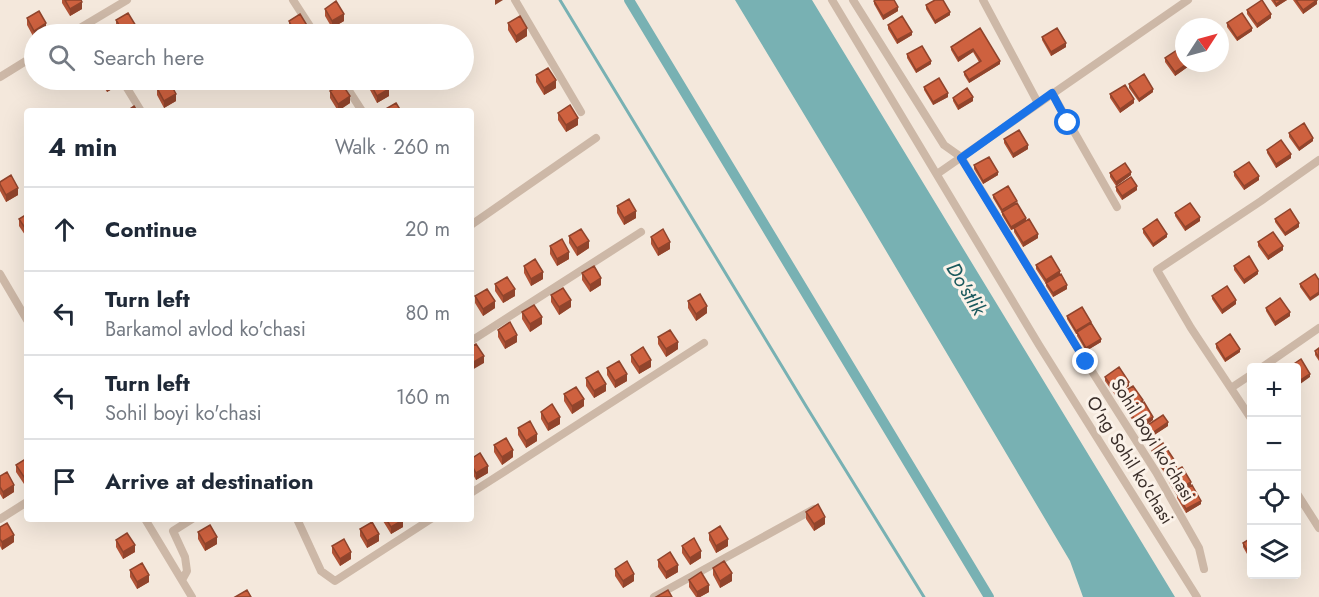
<!DOCTYPE html>
<meta charset="utf-8">
<style>
:root{--surface:#fff;--page:#f2f2f3;--text:#1f2937;--muted:#747a83;--line:#e0e1e3}
body{margin:0;font-family:Jost,sans-serif;background:var(--page);color:var(--text)}
.controls{position:absolute;right:18px;bottom:18px;display:grid;overflow:hidden;border-radius:6px;box-shadow:0 6px 24px #0002}
.controls button{width:54px;height:54px;display:grid;place-items:center;padding:0;border:0;border-bottom:2px solid var(--line);background:var(--surface);color:var(--text);font:30px sans-serif}
.compass{position:absolute;left:1175px;top:18px;width:54px;height:54px;border-radius:50%;background:var(--surface);box-shadow:0 6px 24px #0002;rotate:54deg}
.stop{position:absolute;width:18px;height:18px;margin:-14px;border:4px solid #1a73e8;border-radius:50%;background:#fff}
.stop.end{background:#1a73e8;border-color:#fff;box-shadow:0 2px 6px #0008}
.list{margin:0;padding:0;list-style:none}
h2{display:flex;justify-content:space-between;align-items:center;height:78px;margin:0;padding:0 24px;font-size:26px}
h2 small{font-size:20px;font-weight:400;color:var(--muted)}
.list li{display:grid;grid-template-columns:39px 1fr auto;gap:18px;align-items:center;box-sizing:border-box;height:84px;padding:0 24px;border-top:2px solid var(--line)}
.list b{display:block;font-size:22px;white-space:nowrap}
.list p{margin:0;font-size:20px;white-space:nowrap;color:var(--muted)}
.list em{font-size:20px;font-style:normal;color:var(--muted)}
.icon{flex:none;width:33px;height:33px;fill:none;stroke:currentColor;stroke-width:2;stroke-linecap:round;stroke-linejoin:round}
.map{position:relative;flex:none;width:1319px;height:597px;overflow:hidden}
.search{position:absolute;background:var(--surface);box-shadow:0 6px 24px #0002;left:24px;top:24px;width:450px;height:66px;display:flex;align-items:center;gap:15px;box-sizing:border-box;padding:0 21px;border-radius:33px;color:var(--muted);font-size:22px}
.panel{position:absolute;background:var(--surface);box-shadow:0 6px 24px #0002;left:24px;top:108px;width:450px;height:414px;border-radius:6px}
.map>svg:first-child{display:block}
.water{fill:#78b1b3}
.lines{fill:none;stroke-linecap:round;stroke-linejoin:round}
.stream{stroke:#78b1b3;stroke-width:3}
.canal{stroke:#78b1b3;stroke-width:10}
.minor{stroke:#cdb8a7;stroke-width:8}
.wall{fill:#b15336}
.shaded-wall{fill:#90442c}
.building{fill:#ce613f;stroke:#90442c;stroke-width:1.5}
.route{stroke:#1a73e8;stroke-width:8}
.labels{text-anchor:middle;dominant-baseline:central;stroke-width:6;stroke-linejoin:round;paint-order:stroke}
.street-label{font-size:18px;fill:#392d28;stroke:#fbf2e9}
.water-label{font-size:20px;font-style:italic;fill:#1a595d;stroke:#fbf2e9}
</style>
<div class="map">
<svg width="1319" height="597" viewBox="0 0 1319 597">
<rect width="100%" height="100%" fill="#f4e8dc"/>
<path class="water" d="M735,0h77l363,597h-92l-13,-36 -210,-354z"/>
<g class="lines">
<path class="stream" d="M560,0l246,406 118,191"/>
<path class="canal" d="M629,0l360,597"/>
<path class="minor" d="M293,0l22,34
M515,0l66,112
M832,0l207,345 158,252
M853,0l91,145 17,12 125,205 70,110 43,76 5,21
M983,0l55,103
M88,23l7,11
M70,34l57,-34
M0,77l34,-21
M122,80l19,31
M342,80l20,31
M1052,93l65,114
M937,174l251,-174
M471,225l125,-87
M0,274l27,46
M471,341l170,-109
M1261,368l58,-40
M1231,388l21,-14
M1252,420l-61,-92 -34,-58 104,-69 58,-41
M1296,492l23,36
M471,493l233,-150
M0,519l27,-17
M145,519l47,78
M297,519l24,52 14,10 96,-62
M182,580l5,-9 -2,-14 -12,-26 19,-12
M654,597l160,-88"/>
</g>
<path class="wall" d="M62,0h19l1,9 -12,7 -8,-13z
M1271,0h16l-11,7z
M1293,0h24v4l-14,10z
M874,1l24,10 -15,9 -9,-16z
M926,5l24,10 -15,9 -9,-15z
M325,9l19,12 -12,7 -7,-12z
M1247,10l24,8 -14,10 -10,-14z
M27,18l19,13 -6,3h-6v4l-7,-13z
M116,20l20,13 -3,1h-12l-5,-7z
M289,21l19,13h-16l-3,-5z
M508,23l19,13 -11,7 -8,-13z
M1227,23l25,8 -15,10 -10,-14z
M888,25l24,10 -15,9 -9,-15z
M980,28l20,36 -31,19 -5,-8v-3l15,-10 -6,-10 -15,10 -7,-12v-3z
M1042,37l24,10 -15,9 -9,-16z
M907,54l24,10 -15,9 -9,-15z
M1165,58l24,5v3l-14,10 -10,-14z
M536,75l20,13 -12,7 -8,-13z
M99,80h20v5l-12,7z
M370,83l19,13 -12,7 -7,-13z
M1129,84l24,8 -14,10 -10,-14z
M924,87l24,10 -15,8 -9,-15z
M157,88l19,13 -12,7 -7,-13z
M330,91l20,12 -12,8 -8,-13z
M1110,94l24,9 -14,10 -10,-15z
M953,98l20,3 -15,9 -5,-9z
M558,113l20,12 -12,7 -8,-12z
M1289,133l24,8 -14,10 -10,-14z
M1004,139l24,10 -15,9 -9,-15z
M1267,150l24,8 -15,10 -9,-15z
M974,165l24,10 -15,9 -9,-15z
M1234,172l25,8 -15,10 -10,-14z
M1110,173l21,2 -15,11 -6,-9z
M0,182l18,13 -12,7 -6,-11z
M1116,187l21,3 -15,10 -6,-9z
M993,195l24,8 9,18 12,17 -15,9 -9,-15v-3l-3,1 -9,-15v-2l-9,-15z
M617,206l19,12 -12,7 -7,-12z
M1175,213l25,8 -15,10 -10,-15z
M27,214v24l-8,-12v-7z
M1275,219l24,8 -14,9 -10,-14z
M1143,229l24,8 -14,10 -10,-14z
M569,236l20,12 -12,8 -8,-13z
M651,237l19,12 -12,7 -7,-12z
M1258,242l25,8 -15,10 -10,-14z
M550,246l19,13 -12,7 -7,-12z
M1036,265l24,10 7,14 -14,8 -7,-11v-3v1l-10,-15z
M524,266l19,13 -12,7 -7,-13z
M1234,266l24,8 -14,10 -10,-14z
M582,273l19,12 -11,7 -8,-12z
M1315,274l-5,27 -10,-14v-3z
M495,284l20,12 -12,7 -8,-12z
M551,295l20,12 -12,8 -8,-13z
M475,296l20,12 -12,8 -8,-13z
M1212,296l24,8 -14,10 -10,-15z
M688,301l19,12 -11,8 -8,-13z
M1266,308l24,8 -15,10 -9,-15z
M522,312l20,12 -12,8 -8,-13z
M1067,316l24,8 10,18 -15,9 -9,-15v-2h-1l-9,-15z
M498,330l19,12 -12,7 -7,-12z
M658,337l20,12 -12,8 -8,-13z
M1216,344l24,8 -15,10 -9,-14z
M1319,348v13l-4,-6v-4z
M631,355l20,12 -12,7 -8,-12z
M607,368l20,13 -12,7 -8,-13z
M1105,377l24,9 -14,9 -10,-14z
M586,378l20,13 -12,7 -8,-12z
M564,394l20,12 -12,8 -8,-13z
M1118,395l25,8 10,17 -14,10 -10,-15v-2h-1l-10,-14z
M541,412l19,12 -12,7 -7,-12z
M1168,426l-23,15 -5,-7v-4z
M518,428l19,13 -11,7 -8,-13z
M494,445l19,12 -11,8 -8,-13z
M1152,451l25,16 -11,8 -14,-20z
M27,458l-3,26 -8,-12v-7z
M471,459l17,14 -12,7 -5,-9z
M1167,475l24,10 -15,9 -9,-15z
M0,476l14,16 -11,7 -3,-5z
M1177,494l24,10 -15,9 -9,-15z
M806,512l19,12 -11,7 -8,-12z
M383,519h19l1,8 -12,7 -8,-13z
M0,527l14,15 -12,8 -2,-4z
M360,529l19,12 -12,7 -7,-12z
M198,532l19,12 -12,7 -7,-12z
M709,533l19,13 -12,7 -7,-13z
M1251,538v23l-8,-14v-4z
M116,540l19,12 -12,7 -7,-12z
M332,546l19,13 -11,7 -8,-13z
M682,546l19,12 -11,7 -8,-12z
M658,560l20,12 -12,7 -8,-12z
M713,568l19,13 -12,7 -7,-13z
M615,569l19,12 -11,7 -8,-12z
M130,570l19,12 -12,7 -7,-12z
M689,580l20,12 -9,5h-4l-7,-10z"/>
<path class="shaded-wall" d="M495,0h8l-8,5z
M1282,0h5l-11,7v-3z
M1317,0v4l-14,10v-4z
M82,2v7l-12,7v-7z
M898,7v4l-15,9v-4z
M950,12v3l-15,9v-3z
M344,14v7l-12,7v-7z
M1271,14v4l-14,10v-4z
M46,23v8l-6,3h-6v4v-7z
M136,26v7l-3,1h-9v-1z
M308,27v7h-12z
M527,28v8l-11,7v-7z
M1252,28v3l-15,10v-3z
M912,32v3l-15,9v-4z
M1066,43v4l-15,9v-4z
M973,49v3l-15,10v-4z
M931,61v3l-15,9v-3z
M1000,61v3l-31,19v-3z
M1188,63h1v3l-14,10v-4z
M116,80h3v5l-12,7v-7z
M556,80v8l-12,7v-7z
M389,89v7l-12,7v-7z
M1153,89v3l-14,10v-3z
M948,93v4l-15,8v-3z
M176,94v7l-12,7v-7z
M350,96v7l-12,8v-7z
M973,97v4l-15,9v-4z
M1134,99v4l-14,10v-4z
M578,118v7l-12,7v-7z
M1313,138v3l-14,10v-3z
M1028,145v4l-15,9v-4z
M1291,154v4l-15,10v-4z
M998,172v3l-15,9v-3z
M1131,172v3l-15,11v-4z
M1259,176v4l-15,10v-4z
M1137,186v4l-15,10v-4z
M18,188v7l-12,7v-7z
M636,211v7l-12,7v-7z
M1200,217v4l-15,10v-4z
M1026,218v4l-15,8v-3z
M1299,223v4l-14,9v-3z
M1038,234v4l-15,9v-4z
M1167,234v3l-14,10v-3z
M589,241v7l-12,8v-8z
M670,242v7l-12,7v-7z
M1283,246v4l-15,10v-4z
M569,252v7l-12,7v-7z
M1060,271v4l-14,9v-4z
M1258,271v3l-14,10v-4z
M543,272v7l-12,7v-7z
M601,278v7l-11,7v-7z
M1067,285v4l-14,8v-4z
M515,289v7l-12,7v-7z
M1319,292v3l-9,6v-3z
M571,300v7l-12,8v-8z
M1236,300v4l-14,10v-4z
M495,301v7l-12,8v-7z
M707,306v7l-11,8v-7z
M1290,312v4l-15,10v-4z
M542,317v7l-12,8v-8z
M1091,322v4l-15,8v-3z
M517,335v7l-12,7v-7z
M1101,339v3l-15,9v-3z
M678,342v7l-12,8v-8z
M1240,349v3l-15,10v-3z
M484,356v7l-12,7v-7z
M651,360v7l-12,7v-7z
M627,374v7l-12,7v-7z
M1310,374v3l-14,10v-4z
M1129,382v4l-14,9v-3z
M606,384v7l-12,7v-7z
M584,399v7l-12,8v-8z
M1143,400v4l-15,9v-3z
M560,417v7l-12,7v-7z
M1153,417v3l-14,10v-4z
M1168,422v4l-23,15v-3z
M537,434v7l-11,7v-7z
M513,450v7l-11,8v-8z
M1177,464v3l-11,8v-3z
M488,466v7l-12,7v-7z
M27,475v7l-3,2v-7z
M1191,482v3l-15,9v-3z
M14,485v7l-11,7v-7z
M1201,501v3l-15,9v-4z
M825,517v7l-11,7v-7z
M403,520v7l-12,7v-7z
M379,534v7l-12,7v-7z
M14,535v7l-12,8v-8z
M217,537v7l-12,7v-7z
M728,539v7l-12,7v-7z
M135,545v7l-12,7v-7z
M701,551v7l-11,7v-7z
M351,552v7l-11,7v-7z
M678,565v7l-12,7v-7z
M732,573v8l-12,7v-7z
M634,574v7l-11,7v-7z
M149,575v7l-12,7v-7z
M709,585v7l-9,5h-3v-5z"/>
<path class="building" d="M65,0h16l1,2 -12,7z
M875,0h19l4,7 -15,9 -9,-15z
M935,0h8l7,12 -15,9 -9,-16z
M1262,0l9,14 -14,10 -10,-14z
M1274,0h8l-6,4z
M1296,0h21l-14,10z
M336,1l8,13 -12,7 -7,-12z
M39,11l7,12 -12,8 -7,-13z
M128,13l8,13 -12,7 -8,-13z
M1242,13l10,15 -15,10 -10,-15z
M300,14l8,13 -12,7 -7,-13z
M520,16l7,12 -11,8 -8,-13z
M902,16l10,16 -15,8 -9,-15z
M980,28l20,33 -31,19 -5,-8 17,-11 -8,-12 -15,9 -7,-11z
M1057,28l9,15 -15,9 -9,-15z
M90,29l3,5h-12z
M922,46l9,15 -15,9 -9,-16z
M1180,48l4,7v8h4l-13,9 -10,-14z
M548,68l8,12 -12,8 -8,-13z
M1144,74l9,15 -14,10 -10,-15z
M939,78l9,15 -15,9 -9,-15z
M104,80h12l-9,5z
M376,80h7l6,9 -12,7 -7,-13z
M169,81l7,13 -12,7 -7,-13z
M342,84l8,12 -12,8 -8,-13z
M1125,85l9,14 -14,10 -10,-15z
M967,88l6,9 -15,9 -5,-8z
M396,103l5,8h-16l-1,-1z
M570,105l8,13 -12,7 -8,-12z
M134,106l3,5h-10z
M1304,123l9,15 -14,10 -10,-15z
M1019,130l9,15 -15,9 -9,-15z
M1281,140l10,14 -15,10 -9,-14z
M989,157l9,15 -15,9 -9,-16z
M1249,162l10,14 -15,10 -10,-14z
M1125,163l6,9 -15,10 -6,-9z
M11,175l7,13 -12,7 -6,-11v-2z
M1131,177l6,9 -15,10 -6,-9z
M1008,186l9,15 -15,9 -9,-15z
M629,199l7,12 -12,7 -7,-12z
M1017,203l9,15 -15,9 -9,-15z
M1190,203l10,14 -15,10 -10,-14z
M1290,209l9,14 -14,10 -10,-14z
M27,214v17l-8,-12z
M1029,219l9,15 -15,9 -9,-15z
M1157,219l10,15 -14,10 -10,-15z
M581,229l8,12 -12,7 -8,-12z
M663,229l7,13 -12,7 -7,-12z
M1273,232l10,14 -15,10 -10,-14z
M562,239l7,13 -12,7 -7,-13z
M1051,256l9,15 -14,9 -10,-15z
M1249,256l9,15 -14,9 -10,-14z
M535,259l8,13 -12,7 -7,-13z
M594,266l7,12 -11,7 -8,-12z
M1061,274l6,11 -14,8 -7,-10z
M1315,274l4,6v12l-9,6 -10,-14z
M507,277l8,12 -12,7 -8,-12z
M1227,286l9,14 -14,10 -10,-14z
M563,288l8,12 -12,7 -8,-12z
M487,289l8,12 -12,8 -8,-13z
M700,294l7,12 -11,8 -8,-13z
M1280,298l10,14 -15,10 -9,-14z
M534,305l8,12 -12,7 -8,-12z
M1082,307l9,15 -15,9 -9,-15z
M510,322l7,13 -12,7 -7,-12z
M1091,323l10,16 -15,9 -9,-16z
M670,330l8,12 -12,7 -8,-12z
M1230,334l10,15 -15,10 -9,-15z
M476,344l8,12 -12,7 -1,-1v-15z
M643,347l8,13 -12,7 -8,-12z
M1319,348v10l-4,-7z
M1301,359l9,15 -14,9v-15h-8z
M619,361l8,13 -12,7 -8,-13z
M1119,367l10,15 -14,10 -10,-15z
M598,371l8,13 -12,7 -8,-13z
M1133,386l10,14 -15,10 -10,-15z
M576,387l8,12 -12,7 -8,-12z
M1144,402l9,15 -14,9 -10,-15z
M552,404l8,13 -12,7 -7,-12z
M1163,415l5,7 -23,16 -5,-8z
M530,421l7,13 -11,7 -8,-13z
M506,438l7,12 -11,7 -8,-12z
M1163,443l14,21 -11,8 -14,-21z
M480,453l8,13 -12,7 -5,-9v-5z
M27,458v17l-3,2 -8,-12z
M1182,467l9,15 -15,9 -9,-16z
M7,472l7,13 -11,7 -3,-5v-11z
M1192,485l9,16 -15,8 -9,-15z
M818,504l7,13 -11,7 -8,-12z
M386,519h16l1,1 -12,7z
M372,522l7,12 -12,7 -7,-12z
M7,523l7,12 -12,7 -2,-3v-12z
M210,525l7,12 -12,7 -7,-12z
M720,526l8,13 -12,7 -7,-13z
M127,533l8,12 -12,7 -7,-12z
M694,538l7,13 -11,7 -8,-12z
M1251,538v19l-8,-14z
M344,539l7,13 -11,7 -8,-13z
M670,552l8,13 -12,7 -8,-12z
M627,561l7,13 -11,7 -8,-12z
M724,561l8,12 -12,8 -7,-13z
M142,563l7,12 -12,7 -7,-12z
M701,572l8,13 -12,7 -8,-12z
M247,590l4,7h-16z
M668,590l4,7h-16z"/>
<g class="lines">
<path class="route" d="M1068,123l-16,-30 -91,65 125,204"/>
</g>
<g class="labels">
<g class="street-label">
<text transform="translate(1153 440) rotate(58)">Sohil boyi ko'chasi</text>
<text transform="translate(1130 460) rotate(58)">O'ng Sohil ko'chasi</text>
</g>
<g class="water-label">
<text transform="translate(966 289) rotate(59)">Do'stlik</text>
</g>
</g>
</svg>
<div class="controls">
<button>+</button>
<button>−</button>
<button><svg class="icon" aria-label="locate" viewBox="0 0 24 24"><circle cx="12" cy="12" r="6"/><path d="M12 2v4M12 18v4M2 12h4M18 12h4"/></svg></button>
<button><svg class="icon" aria-label="layers" viewBox="0 0 24 24"><path d="M12 4l9 5-9 5-9-5zM3 14l9 5 9-5"/></svg></button>
</div>
<svg class="compass" viewBox="-18 -18 36 36"><path d="M0-13l5 13h-10z" fill="#e53935"/><path d="M0 13l5-13h-10z" fill="#747a83"/></svg>
<div class="stop" style="left:1068px;top:123px"></div>
<div class="stop end" style="left:1086px;top:362px"></div>
<div class="search"><svg class="icon" aria-label="search" viewBox="0 0 24 24"><circle cx="10" cy="10" r="6"/><path d="M15 15l6 6"/></svg>Search here</div>
<section class="panel">
<h2>4 min<small>Walk · 260 m</small></h2>
<ul class="list">
<li><svg class="icon" aria-label="ahead" viewBox="0 0 24 24"><path d="M12 20V5M6 11l6-6 6 6"/></svg><div><b>Continue</b></div><em>20 m</em></li>
<li><svg class="icon" aria-label="left" viewBox="0 0 24 24"><path d="M17 20v-9H6M10 6l-5 5 5 5"/></svg><div><b>Turn left</b><p>Barkamol avlod ko'chasi</p></div><em>80 m</em></li>
<li><svg class="icon" aria-label="left" viewBox="0 0 24 24"><path d="M17 20v-9H6M10 6l-5 5 5 5"/></svg><div><b>Turn left</b><p>Sohil boyi ko'chasi</p></div><em>160 m</em></li>
<li><svg class="icon" aria-label="arrive" viewBox="0 0 24 24"><path d="M6 21V4h12l-3 4 3 4H6"/></svg><div><b>Arrive at destination</b></div></li>
</ul>
</section>
</div>
